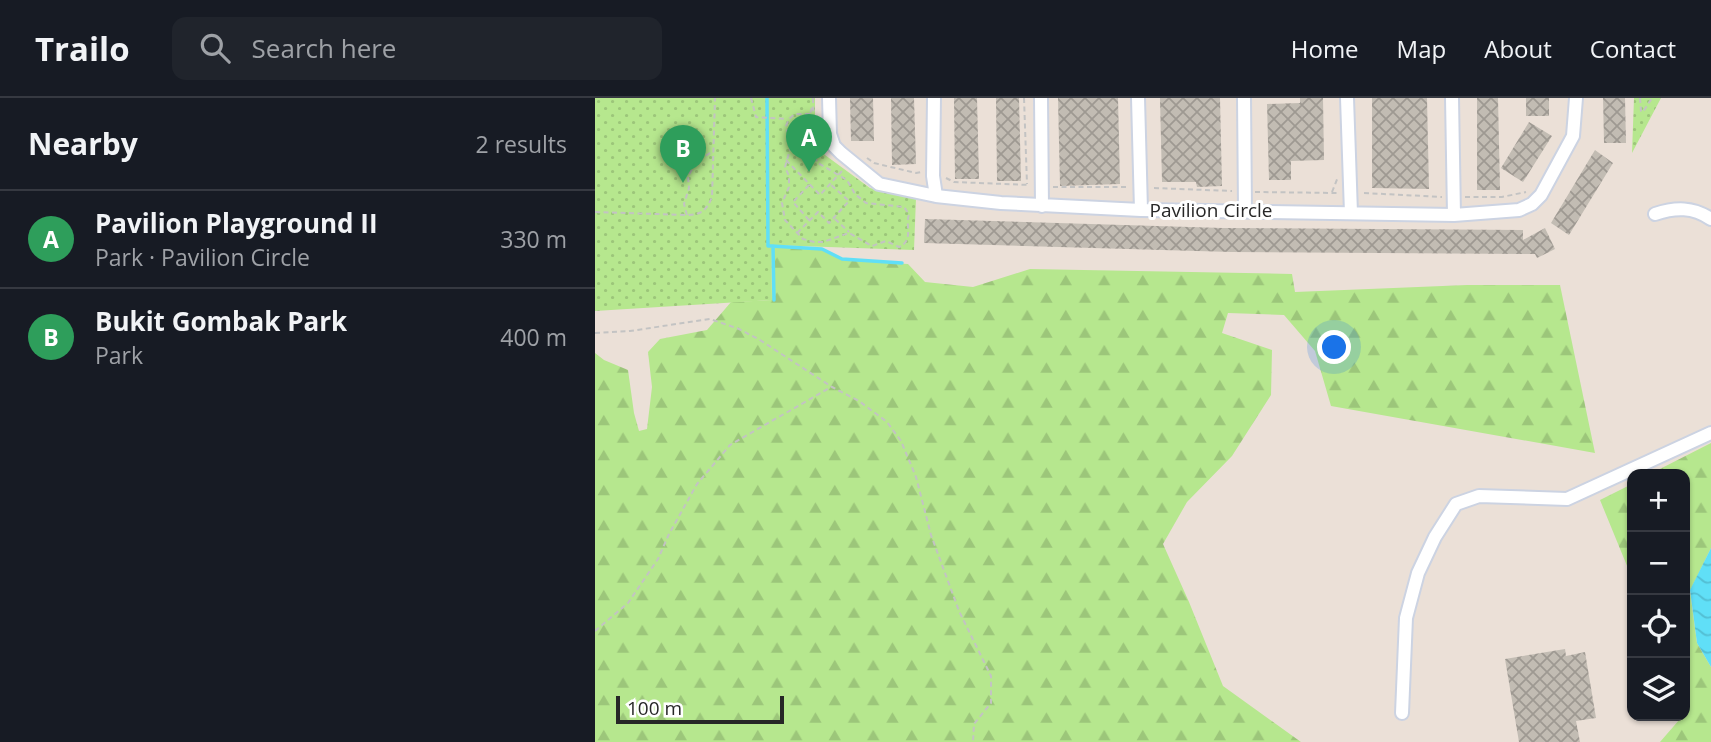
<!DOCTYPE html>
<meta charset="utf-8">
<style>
:root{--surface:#171b24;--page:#20242c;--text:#f1f3f6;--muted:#9ea1a6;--line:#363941;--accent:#306dff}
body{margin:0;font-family:"Open Sans",sans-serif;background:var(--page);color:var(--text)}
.controls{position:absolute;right:21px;bottom:21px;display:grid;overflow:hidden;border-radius:14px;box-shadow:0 2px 5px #0004}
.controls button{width:63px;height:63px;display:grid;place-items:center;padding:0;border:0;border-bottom:2px solid var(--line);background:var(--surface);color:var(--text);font:35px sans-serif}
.scale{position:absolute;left:21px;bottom:18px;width:168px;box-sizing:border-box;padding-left:7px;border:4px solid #272727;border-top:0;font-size:19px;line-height:24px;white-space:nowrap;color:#272727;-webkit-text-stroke:5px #fff;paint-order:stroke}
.you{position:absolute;left:740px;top:250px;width:24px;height:24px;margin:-18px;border:5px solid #fff;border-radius:50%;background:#1a73e8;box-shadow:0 0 0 10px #1a73e833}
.badge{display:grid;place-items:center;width:46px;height:46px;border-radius:50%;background:var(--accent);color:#fff;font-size:23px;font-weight:700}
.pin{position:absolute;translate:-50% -58px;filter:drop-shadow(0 2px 4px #0008)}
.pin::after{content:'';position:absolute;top:37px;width:24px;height:21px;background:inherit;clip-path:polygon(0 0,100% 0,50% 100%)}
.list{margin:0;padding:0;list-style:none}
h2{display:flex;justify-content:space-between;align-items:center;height:91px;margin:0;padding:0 28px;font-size:30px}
h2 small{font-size:23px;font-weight:400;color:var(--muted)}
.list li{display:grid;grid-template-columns:46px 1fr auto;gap:21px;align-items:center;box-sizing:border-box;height:98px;padding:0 28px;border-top:2px solid var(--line)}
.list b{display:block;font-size:26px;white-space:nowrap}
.list p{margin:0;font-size:23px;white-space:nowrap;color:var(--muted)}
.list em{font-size:23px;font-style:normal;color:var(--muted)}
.icon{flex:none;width:38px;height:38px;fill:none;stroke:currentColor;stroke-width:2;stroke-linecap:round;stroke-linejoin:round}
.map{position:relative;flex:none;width:1116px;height:644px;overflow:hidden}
header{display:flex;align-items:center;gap:42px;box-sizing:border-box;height:98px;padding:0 35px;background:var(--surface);border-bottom:2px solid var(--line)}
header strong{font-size:33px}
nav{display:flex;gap:38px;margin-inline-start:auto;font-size:24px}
.search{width:490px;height:63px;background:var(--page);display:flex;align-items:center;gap:18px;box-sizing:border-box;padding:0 24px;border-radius:14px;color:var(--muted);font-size:26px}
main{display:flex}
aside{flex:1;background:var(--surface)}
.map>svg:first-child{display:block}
.forest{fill:url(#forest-firs)}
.park{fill:url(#park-dots)}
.water{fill:url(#water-waves)}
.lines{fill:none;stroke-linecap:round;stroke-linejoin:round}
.stream{stroke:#60dff7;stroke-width:3.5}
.building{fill:url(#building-cross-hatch)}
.minor-casing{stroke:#ccd3e2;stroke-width:16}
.path{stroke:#c3c3c3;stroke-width:2;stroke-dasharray:5 3.5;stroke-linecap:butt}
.minor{stroke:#fff;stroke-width:12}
.labels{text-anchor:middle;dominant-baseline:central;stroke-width:6;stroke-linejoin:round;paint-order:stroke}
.street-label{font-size:19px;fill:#272727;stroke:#fff}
</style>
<header>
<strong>Trailo</strong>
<div class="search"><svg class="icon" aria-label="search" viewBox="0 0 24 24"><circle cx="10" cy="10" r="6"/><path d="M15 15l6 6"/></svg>Search here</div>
<nav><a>Home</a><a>Map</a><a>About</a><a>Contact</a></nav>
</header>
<main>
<aside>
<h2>Nearby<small>2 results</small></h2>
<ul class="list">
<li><span class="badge" style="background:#2e9e5b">A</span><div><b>Pavilion Playground II</b><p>Park · Pavilion Circle</p></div><em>330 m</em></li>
<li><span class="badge" style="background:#2e9e5b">B</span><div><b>Bukit Gombak Park</b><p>Park</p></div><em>400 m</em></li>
</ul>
</aside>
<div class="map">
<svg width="1116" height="644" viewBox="0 0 1116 644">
<defs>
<pattern id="forest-firs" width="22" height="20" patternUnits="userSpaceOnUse" patternTransform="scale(1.75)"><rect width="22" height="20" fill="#b6e78e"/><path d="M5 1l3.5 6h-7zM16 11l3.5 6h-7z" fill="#9cc67a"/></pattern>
<pattern id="park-dots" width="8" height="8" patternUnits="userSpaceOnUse" patternTransform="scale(1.75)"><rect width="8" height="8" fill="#b6e78e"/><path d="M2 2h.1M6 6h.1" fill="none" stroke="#9cc67a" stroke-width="1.8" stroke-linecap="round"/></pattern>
<pattern id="water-waves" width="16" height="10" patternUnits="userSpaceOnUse" patternTransform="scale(1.75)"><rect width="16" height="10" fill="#60dff7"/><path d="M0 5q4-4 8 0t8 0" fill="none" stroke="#53bfd4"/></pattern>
<pattern id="building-cross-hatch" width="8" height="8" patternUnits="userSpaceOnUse" patternTransform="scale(1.75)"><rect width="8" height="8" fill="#c2bcb3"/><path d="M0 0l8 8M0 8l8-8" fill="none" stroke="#9e9992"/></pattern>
</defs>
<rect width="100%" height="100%" fill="#ebe0d7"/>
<path class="forest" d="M176,147l51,5 20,10 66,4 17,18 48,5 57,-18 262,5 3,18 172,-7h93l35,168 -264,-47 -16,-55 -31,-36 -56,-2 -6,20 50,17 -1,45 -39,61 -45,46 -24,42 26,58 34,84 78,56h-706v-389l9,7 24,10 6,43 5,18 8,-2 5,-42 -4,-35 12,-13 47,-9 24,-28 41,-2z
M1116,345v105l-21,43 7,52 14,24v75h-51l26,-30 -1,-238h-35z
M1037,386v94l-32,-78z"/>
<path class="park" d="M0,0h220v38l3,10 7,9 45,33 46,10 -2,52 -143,-5 1,55 -177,11z
M1039,0h27l-29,55z"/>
<path class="water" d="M1116,450v119l-14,-24 -7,-53z"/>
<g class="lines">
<path class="stream" d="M172,0l1,148h3
M176,148l51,3 20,10 60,4
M178,148l1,54"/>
</g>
<path class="building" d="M255,0h23l1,43h-23z
M296,0h23l2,66 -24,1z
M359,0h23l2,81h-24z
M401,0h23l2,83h-24z
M463,0h60l2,86 -60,2z
M565,0h60l2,88 -25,1 -1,-5h-34z
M705,0h23l1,62 -33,1v19h-22l-2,-76 33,-1z
M777,0h55l2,91 -57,-1z
M882,0h21l2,92h-23z
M931,0h23v18h-23z
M1008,0h22l1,45h-22z
M934,24l23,14 -29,46 -22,-14z
M1000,52l18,13 -44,72 -18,-12z
M330,121l298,9 300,2v10l22,-12 10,21 -18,9 -2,-4 -304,-2 -307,-9z
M970,551l1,7 19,-4 11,66 -20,3 4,21h-61l-14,-83z"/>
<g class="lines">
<g class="minor-casing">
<path id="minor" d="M234,0l1,36 4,12 7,7 38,31 57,12 65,7 140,7 313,5 65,-5 13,-6 9,-9 32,-59 3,-38
M339,0l-1,78 3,20
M446,0l1,108
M543,0l3,112
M649,0l1,112
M752,0l4,115
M857,0l2,117
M1060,116c21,-7 38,-7 56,5
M807,615l4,-95 12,-45 17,-36 21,-33 23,-8 88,3 144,-66"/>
</g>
<path class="path" d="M156,0l5,19 31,2
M218,0l1,37 9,15
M429,0l3,86
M1045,0l1,13 2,1 9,-14
M215,16h-15l-6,5 -3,7 5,20 -6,21 4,9v11l-7,16 3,17 18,19 11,3h9l26,-9 23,13 14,-5 13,6c15,-7 6,-20 10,-33l-5,-7 -38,-4 -11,-9 -8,-14 -29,-17 -8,-13 3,-15 -3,-21 2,-7
M272,60l7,5 42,10 5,-1
M191,62l34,35 22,-24
M351,80l8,4 76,3
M214,87l-16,17 16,18
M458,89h74
M559,90l78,3
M660,94l82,1
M737,94l6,-15
M769,95l78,4
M870,99h37l24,-5
M0,114l92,3c14,0 20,-5 25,-18l3,-99
M92,117l-3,-11 5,-16 -1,-11 7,-14 18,-12
M240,121l14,13
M202,135l21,-21 11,11 20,-22 -19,-17
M0,235l35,-2 80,-12 29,10 21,11 72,47 27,14 28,21 14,19 15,36 15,58 28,76 32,65v27l-17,21 -1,18
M0,533l33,-28 30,-44 11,-25 28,-50 33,-39 101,-58"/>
<use href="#minor" class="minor"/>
</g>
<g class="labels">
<g class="street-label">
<text x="616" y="112">Pavilion Circle</text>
</g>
</g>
</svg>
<div class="controls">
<button>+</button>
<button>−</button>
<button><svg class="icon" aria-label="locate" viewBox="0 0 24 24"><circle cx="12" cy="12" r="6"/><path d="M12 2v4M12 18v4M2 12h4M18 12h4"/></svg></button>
<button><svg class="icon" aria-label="layers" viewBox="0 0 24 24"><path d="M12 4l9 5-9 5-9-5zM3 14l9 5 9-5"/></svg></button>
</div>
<div class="scale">100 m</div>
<div class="you"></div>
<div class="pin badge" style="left:214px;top:74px;background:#2e9e5b">A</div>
<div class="pin badge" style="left:88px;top:85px;background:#2e9e5b">B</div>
</div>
</main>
